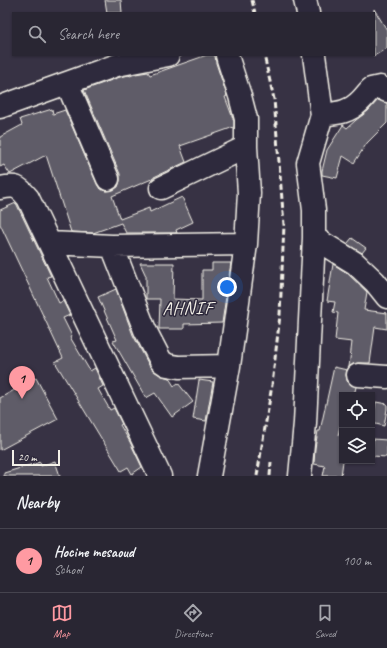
<!DOCTYPE html>
<style>
:root{--surface:#292633;--page:#312e3b;--text:#f1f3f6;--muted:#a5a5ac;--line:#45434e;--accent:#ff9aa2}
body{margin:0;font-family:Caveat,sans-serif;background:var(--page);color:var(--text)}
.controls{position:absolute;right:12px;bottom:12px;display:grid;overflow:hidden;border-radius:0px;box-shadow:0 1px 3px #0004}
.controls button{width:36px;height:36px;display:grid;place-items:center;padding:0;border:0;border-bottom:1px solid var(--line);background:var(--surface);color:var(--text);font:20px sans-serif}
.scale{position:absolute;left:12px;bottom:10px;width:48px;box-sizing:border-box;padding-left:4px;border:2px solid #f4f1e8;border-top:0;font-size:11px;line-height:14px;white-space:nowrap;color:#f4f1e8;-webkit-text-stroke:3px #2f2a3d;paint-order:stroke}
.you{position:absolute;left:227px;top:287px;width:14px;height:14px;margin:-10px;border:3px solid #fff;border-radius:50%;background:#1a73e8;box-shadow:0 0 0 6px #1a73e833}
.badge{display:grid;place-items:center;width:26px;height:26px;border-radius:50%;background:var(--accent);color:#111;font-size:13px;font-weight:700}
.pin{position:absolute;translate:-50% -33px;filter:drop-shadow(0 1px 2px #0008)}
.pin::after{content:'';position:absolute;top:21px;width:14px;height:12px;background:inherit;clip-path:polygon(0 0,100% 0,50% 100%)}
.list{margin:0;padding:0;list-style:none}
h2{display:flex;justify-content:space-between;align-items:center;height:52px;margin:0;padding:0 16px;font-size:17px}
h2 small{font-size:13px;font-weight:400;color:var(--muted)}
.list li{display:grid;grid-template-columns:26px 1fr auto;gap:12px;align-items:center;box-sizing:border-box;height:64px;padding:0 16px;border-top:1px solid var(--line)}
.list b{display:block;font-size:15px;white-space:nowrap}
.list p{margin:0;font-size:13px;white-space:nowrap;color:var(--muted)}
.list em{font-size:13px;font-style:normal;color:var(--muted)}
.icon{flex:none;width:22px;height:22px;fill:none;stroke:currentColor;stroke-width:2;stroke-linecap:round;stroke-linejoin:round}
.map{position:relative;flex:none;width:387px;height:476px;overflow:hidden}
.search{position:absolute;background:var(--surface);box-shadow:0 1px 3px #0004;left:12px;right:12px;top:12px;height:44px;display:flex;align-items:center;gap:10px;box-sizing:border-box;padding:0 14px;border-radius:0px;color:var(--muted);font-size:15px}
.sheet{height:116px;background:var(--surface)}
nav{display:flex;justify-content:space-around;align-items:center;box-sizing:border-box;height:56px;border-top:1px solid var(--line);background:var(--surface);font-size:11px;color:var(--muted)}
nav a{display:grid;justify-items:center;gap:2px}
nav .on{color:var(--accent)}
.map>svg:first-child{display:block}
.building{fill:#5f5c67;stroke:#f4f1e8}
.lines{fill:none;stroke-linecap:round;stroke-linejoin:round}
.minor-casing{stroke:#f4f1e8;stroke-width:25}
.minor{stroke:#2f2a3d;stroke-width:22}
.rail{stroke:#f4f1e8;stroke-width:3;stroke-dasharray:6 3;stroke-linecap:butt}
.labels{text-anchor:middle;dominant-baseline:central;stroke-width:3;stroke-linejoin:round;paint-order:stroke}
.quarter-label{font-size:18px;letter-spacing:1px;fill:#f4f1e8;stroke:#2f2a3d}
</style>
<div class="map">
<svg width="387" height="476" viewBox="0 0 387 476">
<rect width="100%" height="100%" fill="#373244"/>
<filter id="ink" filterUnits="userSpaceOnUse"><feTurbulence type="fractalNoise" baseFrequency=".025" numOctaves="2"/><feDisplacementMap in="SourceGraphic" scale="8" xChannelSelector="R" yChannelSelector="G"/><feConvolveMatrix kernelMatrix="1 2 1 2 8 2 1 2 1" color-interpolation-filters="sRGB"/></filter>
<g filter="url(#ink)">
<path class="building" d="M105,0h16l1,13h-15z
M374,9l13,21v18l-13,8z
M207,55h8l1,8 11,33 -2,1 9,24v6l-54,19 6,16 -32,15v1l-42,18 8,23 29,-11 1,4 32,-15 11,25 -17,8 1,3h-51l-5,-10 -28,10 -22,-1 -25,-77 -36,19 -6,-9 -4,2v-30l22,-12 -2,-6 32,-10 1,5 12,-4 32,74 3,5 6,2 7,-1 5,-3 2,-6v-7l-36,-84 36,-13 9,-2 1,1 5,-2 13,-2 2,3z
M378,100l9,3v20l-20,20 -13,20 -11,-7 -6,22 -15,-3v-4l5,-21 16,-25 4,3 9,-8 12,-9z
M16,203l1,2 34,71 -4,1 12,26 4,-2 7,14 -7,3 9,18 -2,1 20,34 5,-3 8,18 -5,3 12,21 4,-2 8,16 -2,1 10,17 12,25 -10,7 -4,-7 -7,4 -66,-109 8,-4 -63,-134v-14z
M352,238l14,10 -4,5 -15,-9z
M140,263h34l-1,36 29,1v-30h10v-7h19l-9,60 -38,1v5h-25l1,-30h-14v-23z
M333,264l14,9 20,19 -3,18 23,3v16l-12,-2 -5,36h-12l-5,1 -4,3 3,-25 -17,-2 3,-27 -5,-1 2,-10 -8,-1z
M116,289l17,46 17,32 4,4 6,4 9,3 5,8 4,-3 15,19 -21,15 -17,-24 -9,5 -33,-57 4,-1 -19,-43z
M334,367l13,3 -1,5 1,6 4,4 5,2 -2,8h-12v23l-4,17h4v26h1l-2,15h-18l2,-10 -11,-2 1,-16 3,-17h2z
M36,378l22,41 -58,31v-52z
M199,380l14,2 -7,39 -13,-2z
M376,402l11,2v5l-3,17 -12,-3z
M373,439l14,1v17l-15,-1z
M55,461l5,15h-56v-3l36,-11 1,4z"/>
<g class="lines">
<g class="minor-casing">
<path id="minor" d="M305,0l3,13
M67,83l41,96
M0,107l117,-42 51,-10
M322,115c13,-2 26,-2 36,-12 5,-4 9,-10 13,-14l9,-2 7,4
M0,188c16,-3 18,-2 28,10l132,278
M161,188l85,-41
M314,238l41,25 20,19 12,15
M50,243l62,3 134,-2
M112,246l33,84 16,31 6,4 12,2 50,-1
M358,375l29,2
M209,476l20,-110 17,-122 3,-51 -3,-46v-28l-6,-23 -12,-37 -1,-4
M300,476l5,-53 9,-185v-28l-6,-47 14,-48 -8,-60"/>
</g>
<use href="#minor" class="minor"/>
<path class="rail" d="M252,0l3,13
M257,476l15,-91 8,-70 4,-90 -10,-126 -10,-44
M270,476l1,-14"/>
</g>
</g>
<g class="labels">
<g class="quarter-label">
<text x="188" y="308">AHNIF</text>
</g>
</g>
</svg>
<div class="controls">
<button><svg class="icon" aria-label="locate" viewBox="0 0 24 24"><circle cx="12" cy="12" r="6"/><path d="M12 2v4M12 18v4M2 12h4M18 12h4"/></svg></button>
<button><svg class="icon" aria-label="layers" viewBox="0 0 24 24"><path d="M12 4l9 5-9 5-9-5zM3 14l9 5 9-5"/></svg></button>
</div>
<div class="scale">20 m</div>
<div class="you"></div>
<div class="pin badge" style="left:22px;top:399px">1</div>
<div class="search"><svg class="icon" aria-label="search" viewBox="0 0 24 24"><circle cx="10" cy="10" r="6"/><path d="M15 15l6 6"/></svg>Search here</div>
</div>
<section class="sheet">
<h2>Nearby<small></small></h2>
<ul class="list">
<li><span class="badge">1</span><div><b>Hocine mesaoud</b><p>School</p></div><em>100 m</em></li>
</ul>
</section>
<nav>
<a class="on"><svg class="icon" aria-label="map" viewBox="0 0 24 24"><path d="M3 6l6-2 6 2 6-2v14l-6 2-6-2-6 2zM9 4v14M15 6v14"/></svg>Map</a>
<a><svg class="icon" aria-label="directions" viewBox="0 0 24 24"><path d="M12 3l9 9-9 9-9-9zM9 14v-3h6M13 9l2 2-2 2"/></svg>Directions</a>
<a><svg class="icon" aria-label="saved" viewBox="0 0 24 24"><path d="M7 4h10v16l-5-4-5 4z"/></svg>Saved</a>
</nav>
